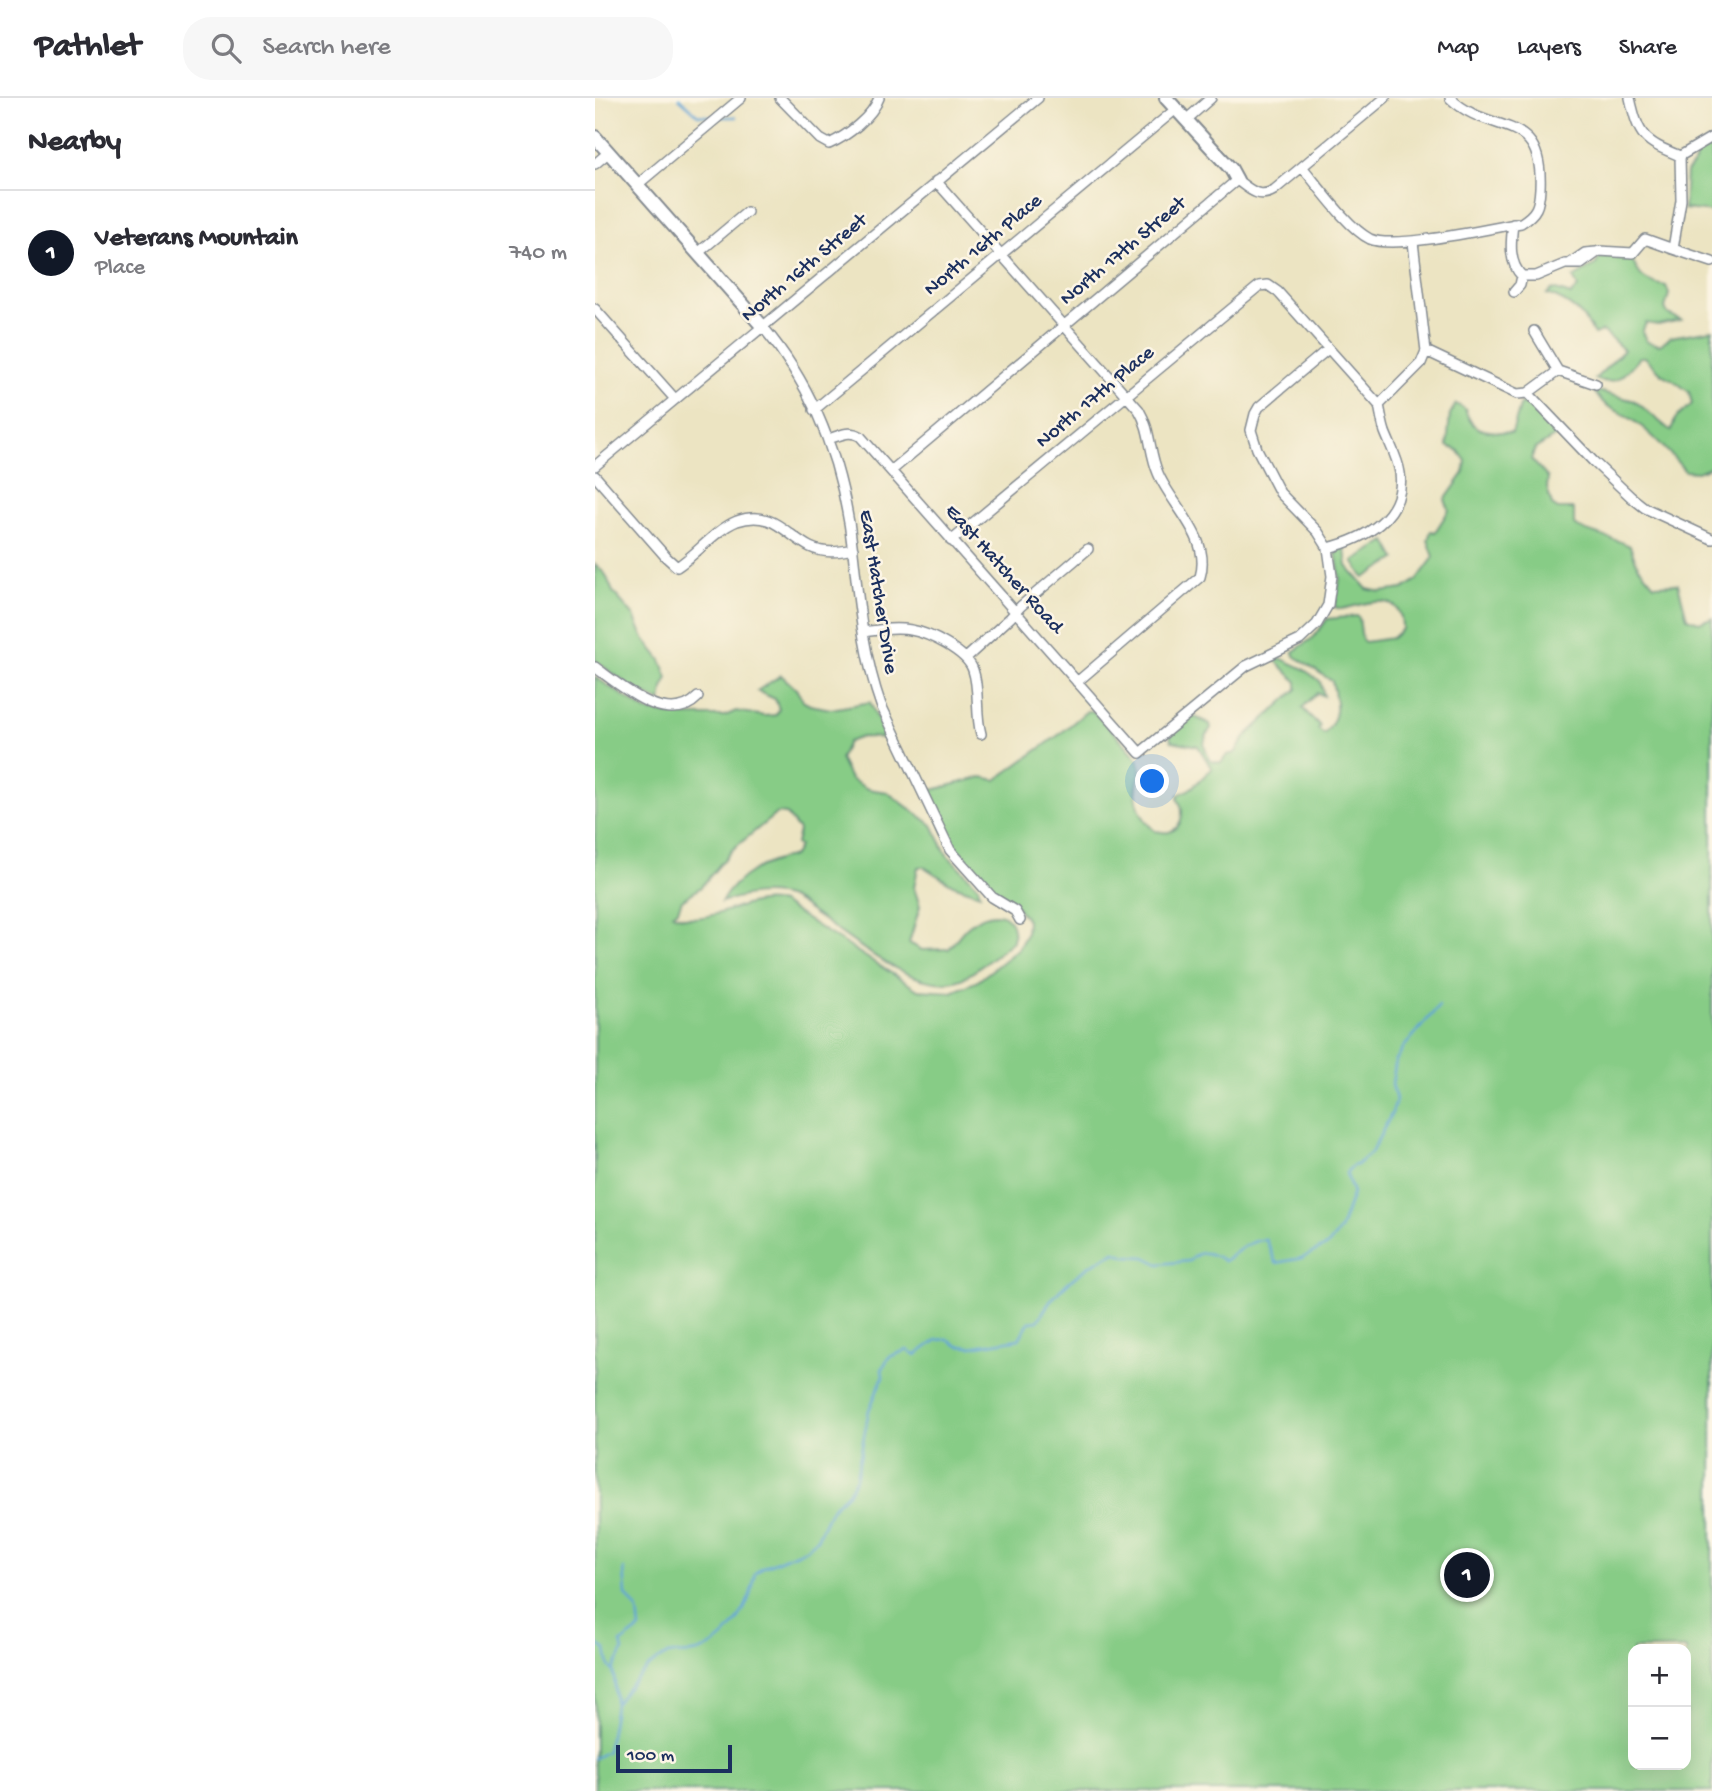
<!DOCTYPE html>
<meta charset="utf-8">
<style>
:root{--surface:#fff;--page:#f7f7f7;--text:#2b2b33;--muted:#7c7c81;--line:#e1e1e2;--accent:#111827}
body{margin:0;font-family:"Gochi Hand",sans-serif;background:var(--page);color:var(--text)}
.controls{position:absolute;right:21px;bottom:21px;display:grid;overflow:hidden;border-radius:14px;box-shadow:0 7px 28px #0002}
.controls button{width:63px;height:63px;display:grid;place-items:center;padding:0;border:0;border-bottom:2px solid var(--line);background:var(--surface);color:var(--text);font:35px sans-serif}
.scale{position:absolute;left:21px;bottom:18px;width:116px;box-sizing:border-box;padding-left:7px;border:4px solid #1b2f5e;border-top:0;font-size:19px;line-height:24px;white-space:nowrap;color:#1b2f5e;-webkit-text-stroke:5px #fcf5e5;paint-order:stroke}
.you{position:absolute;left:558px;top:684px;width:24px;height:24px;margin:-18px;border:5px solid #fff;border-radius:50%;background:#1a73e8;box-shadow:0 0 0 10px #1a73e833}
.badge{display:grid;place-items:center;width:46px;height:46px;border-radius:50%;background:var(--accent);color:#fff;font-size:23px;font-weight:700}
.pin{position:absolute;translate:-50% -50%;border:4px solid #fff;box-shadow:0 2px 7px #0006}
.list{margin:0;padding:0;list-style:none}
h2{display:flex;justify-content:space-between;align-items:center;height:91px;margin:0;padding:0 28px;font-size:30px}
h2 small{font-size:23px;font-weight:400;color:var(--muted)}
.list li{display:grid;grid-template-columns:46px 1fr auto;gap:21px;align-items:center;box-sizing:border-box;height:126px;padding:0 28px;border-top:2px solid var(--line)}
.list b{display:block;font-size:26px;white-space:nowrap}
.list p{margin:0;font-size:23px;white-space:nowrap;color:var(--muted)}
.list em{font-size:23px;font-style:normal;color:var(--muted)}
.icon{flex:none;width:38px;height:38px;fill:none;stroke:currentColor;stroke-width:2;stroke-linecap:round;stroke-linejoin:round}
.map{position:relative;flex:none;width:1117px;height:1693px;overflow:hidden}
header{display:flex;align-items:center;gap:42px;box-sizing:border-box;height:98px;padding:0 35px;background:var(--surface);border-bottom:2px solid var(--line)}
header strong{font-size:33px}
nav{display:flex;gap:38px;margin-inline-start:auto;font-size:24px}
.search{width:490px;height:63px;background:var(--page);display:flex;align-items:center;gap:18px;box-sizing:border-box;padding:0 24px;border-radius:28px;color:var(--muted);font-size:26px}
main{display:flex}
aside{flex:1;background:var(--surface)}
.map>svg:first-child{display:block}
.green{fill:#87cc86;stroke:#517e72;stroke-width:2;fill-rule:evenodd}
.lines{fill:none;stroke-linecap:round;stroke-linejoin:round}
.stream{stroke:#61a4d5;stroke-width:2.5}
.street-casing{stroke:#848a90;stroke-width:12}
.secondary-casing{stroke:#848a90;stroke-width:16}
.street{stroke:#fff;stroke-width:9}
.secondary{stroke:#fff;stroke-width:12}
.labels{text-anchor:middle;dominant-baseline:central;stroke-width:5;stroke-linejoin:round;paint-order:stroke}
.street-label{font-size:21px;fill:#1b2f5e;stroke:#fcf5e5}
</style>
<header>
<strong>Pathlet</strong>
<div class="search"><svg class="icon" aria-label="search" viewBox="0 0 24 24"><circle cx="10" cy="10" r="6"/><path d="M15 15l6 6"/></svg>Search here</div>
<nav><a>Map</a><a>Layers</a><a>Share</a></nav>
</header>
<main>
<aside>
<h2>Nearby<small></small></h2>
<ul class="list">
<li><span class="badge">1</span><div><b>Veterans Mountain</b><p>Place</p></div><em>740 m</em></li>
</ul>
</aside>
<div class="map">
<svg width="1117" height="1693" viewBox="0 0 1117 1693">
<rect width="100%" height="100%" fill="#fcf5e5"/>
<filter id="ink" filterUnits="userSpaceOnUse"><feTurbulence type="fractalNoise" baseFrequency=".0143" numOctaves="2"/><feDisplacementMap in="SourceGraphic" scale="14" xChannelSelector="R" yChannelSelector="G"/><feConvolveMatrix kernelMatrix="1 2 1 2 8 2 1 2 1" color-interpolation-filters="sRGB"/></filter>
<filter id="wash" filterUnits="userSpaceOnUse"><feTurbulence type="fractalNoise" baseFrequency=".00686" numOctaves="4" result="noise"/><feDisplacementMap in="SourceGraphic" scale="28" xChannelSelector="R" yChannelSelector="G"/><feGaussianBlur stdDeviation="1.57" result="paint"/><feColorMatrix in="noise" values="0 0 0 0 0 0 0 0 0 0 0 0 0 0 0 0 0 1.4 0 .05"/><feComposite in="paint" operator="in"/></filter>
<g filter="url(#wash)">
<rect width="100%" height="100%" fill="#ece4c2"/>
<path class="green" d="M1117,44v70l-28,-3 2,-37 9,-10 2,-9z
M1006,156l30,3c8,20 13,25 35,29l3,8 -4,14 3,6 13,6 -23,5 -12,-2 -4,9 5,10 13,3 10,-8 42,-7v136l-14,6 -13,-1c-16,-19 -32,-37 -52,-51 -19,-13 -25,-8 -40,-30l42,11 36,30 4,-12 17,-15 -3,-12 -16,-12 -10,-5 -18,-18h-5c-15,15 -22,31 -45,22l29,-29 -21,-19 -9,3c-11,-21 -24,-32 -47,-40l6,-5 18,6 7,-8 -5,-9 23,-14z
M926,305l20,10 18,21 -24,15 -4,10 17,19 -1,10 5,17 6,4h16v16c16,10 37,11 56,21l8,20 16,19 24,-1 9,34 12,4 13,-4v1173h-1117v-1114l51,34 39,5h40l11,-5 28,5 12,-1 3,-6 -4,-10 -18,-8 24,-16 15,14 8,13 6,3 21,4 39,-7 16,36 -24,-1 -14,5 -8,17 10,20 18,10 19,3 45,33 15,30 31,31 2,8 -27,-9 -29,-18h-6l-4,21 6,18 -11,37 13,7 27,-1c6,-8 12,-17 19,-23 21,-18 49,-18 45,15 -14,11 -38,32 -52,38 -43,18 -110,-40 -144,-63 -8,-5 -17,-14 -27,-18 -23,-8 -45,-3 -69,4 17,-28 43,-40 73,-46l5,-10 -3,-2 3,-14 -13,-16 -9,-1 -45,37 -31,37 -19,13 -4,10 -5,4c37,15 71,-20 108,-11l137,87 34,2 26,-11 40,-32 8,-15 1,-14 -16,-20 -19,-10 -48,-57 -15,-42 53,-14 14,3 64,-46 27,-23h6c12,13 36,35 45,49 5,10 0,17 -1,27 -3,16 6,34 18,44 5,0 9,2 14,1 14,-4 16,-22 9,-32v-5c18,-7 20,-15 34,-26l-14,-23 -27,-5 -1,-5 23,-20 17,8 1,4c-10,14 -8,19 0,33l10,2 6,-8 8,-2 12,-18 50,-46v-7l-22,-22 5,-2 22,10 18,13 4,15 -7,-3 -15,15 18,18 -2,3 6,5c17,-18 13,-30 8,-53l-38,-25 -1,-4 21,-15 13,-18 30,-3 2,2 3,22 3,2 27,-4 10,-9c1,-41 -35,-25 -61,-20l-6,-2 5,-29 -4,-25 4,-4h5l2,17 20,23 14,3 22,-3 14,-9 17,-23 -6,-17 3,-9 4,1 14,-22 -4,-10 19,-27 2,-12 -8,-11 -11,-4 3,-32 6,-10 9,5c8,27 23,21 47,24zM1038,1551h53v116h-53z
M791,443l10,18 -32,19 -11,-17z
M0,466l11,11 7,17 21,24 9,21 18,23 7,18 -5,10 -2,14 -28,-13 -38,-29z"/>
<g class="lines">
<path class="stream" d="M84,0l19,17 17,2
M127,19h14
M0,1545l11,7 3,16 3,4
M21,1605c12,-16 29,-36 47,-46 11,-6 27,-1 38,-6 30,-12 51,-47 54,-78l8,-6 43,-18 11,-10 14,-30 17,-16 8,-15 13,-68 14,-33 -1,-8 7,-12 18,-7 9,5 21,-15 11,-1 10,7 13,1 48,-8 10,-17 9,-1c16,-32 46,-54 77,-69l11,4 19,1 14,7 30,-3c11,-13 23,-8 35,0 13,-8 25,-22 42,-21l10,23 26,-5 26,-13 12,-15 13,-37 -7,-20 6,-7 5,-1 14,-12 21,-40 4,-13 -4,-16 4,-24 8,-13 35,-41
M0,1660l12,-7c5,-28 12,-52 6,-81l10,-19 -2,-8 19,-14 -2,-18 -12,-16 -2,-26"/>
</g>
</g>
<g filter="url(#ink)">
<g class="lines">
<g class="street-casing">
<path id="street" d="M185,0l40,41 9,5c18,-8 43,-27 50,-46
M1035,0c9,39 13,43 50,58l1,44 -8,49 39,13
M591,22l25,-22
M1085,58l32,-19
M0,66l14,-12
M708,70c16,19 45,60 67,71 24,11 121,-11 151,-16 16,-10 18,-17 19,-35 4,-78 -50,-51 -90,-90
M341,83l203,229c12,20 10,42 19,63 13,32 54,65 42,104l-123,105
M42,87l104,-87
M918,126c-2,17 -5,38 9,52h14l29,-12h16l18,-13 34,2 12,-14 28,10
M103,155l49,-41
M974,166l16,-11 11,-1
M919,194l6,-7 2,-9
M0,211l80,90
M168,229c55,65 81,141 90,225 6,52 10,103 28,153l69,145 42,47 23,14 5,9
M939,233l24,40 38,13
M831,253l91,43 11,-1 65,68 38,36 14,11 67,31
M933,295l30,-22
M784,307l42,-42 5,-12 -13,-109
M219,312l362,-301
M234,341c11,-4 20,-9 31,-3l280,317 106,-87 54,-26 17,-16 11,-19 4,-29 -4,-28 -10,-16 -38,-39 -23,-44 -6,-19 4,-16 4,-7 69,-58
M0,368l443,-368
M296,373l346,-291c13,10 22,19 37,10l111,-92
M0,378l71,81 11,10c20,-13 38,-37 60,-46 35,-12 48,13 73,26 14,7 29,5 43,2
M356,443l308,-255 9,-1 10,7 101,113
M733,450c36,-9 78,-31 72,-75 -2,-14 -10,-28 -15,-41 -3,-9 -4,-18 -6,-27
M268,534c15,-2 32,-5 48,-2 18,3 56,22 62,40 7,20 2,43 8,64
M371,560l44,-40 11,-12 67,-57
M0,569c26,19 73,61 103,30"/>
</g>
<g class="secondary-casing">
<path id="secondary" d="M571,0l65,71 6,11
M0,39l168,190"/>
</g>
<use href="#street" class="street"/>
<use href="#secondary" class="secondary"/>
</g>
</g>
<g class="labels">
<g class="street-label">
<text transform="translate(389 148) rotate(-40)">North 16th Place</text>
<text transform="translate(529 154) rotate(-40)">North 17th Street</text>
<text transform="translate(210 171) rotate(-40)">North 16th Street</text>
<text transform="translate(501 300) rotate(-40)">North 17th Place</text>
<text transform="translate(408 472) rotate(48)">East Hatcher Road</text>
<text transform="translate(282 494) rotate(81)">East Hatcher Drive</text>
</g>
</g>
</svg>
<div class="controls">
<button>+</button>
<button>−</button>
</div>
<div class="scale">100 m</div>
<div class="you"></div>
<div class="pin badge" style="left:872px;top:1477px">1</div>
</div>
</main>
